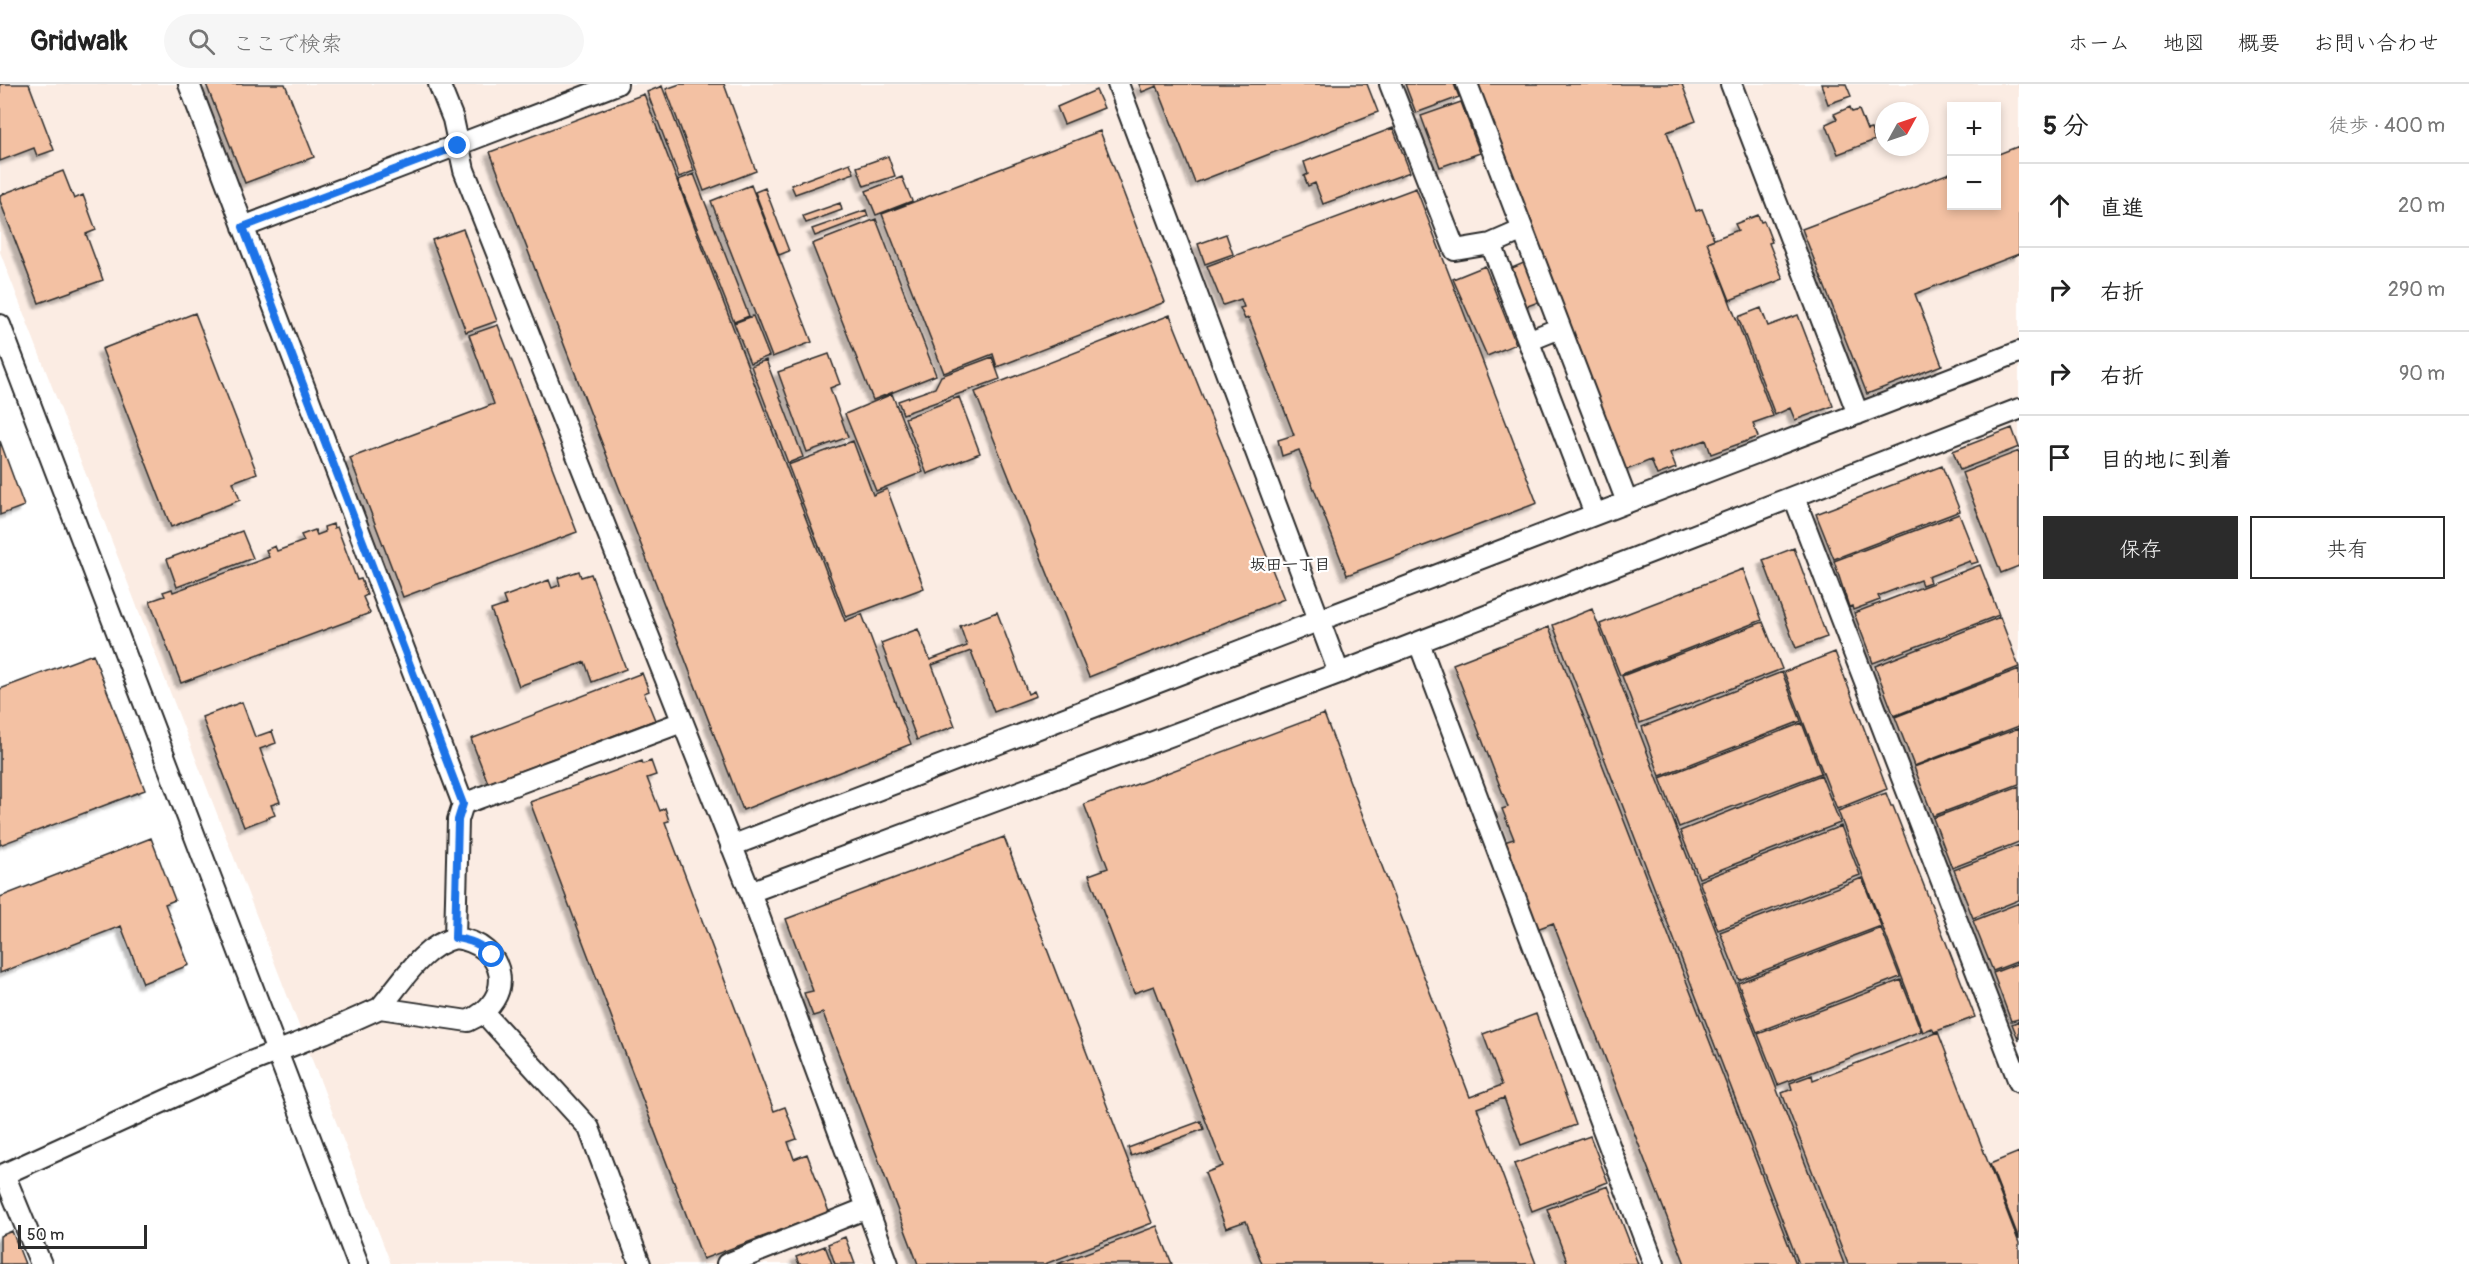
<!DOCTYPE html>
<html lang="ja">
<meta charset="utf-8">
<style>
:root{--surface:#fff;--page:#f6f6f6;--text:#222;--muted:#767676;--line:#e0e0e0;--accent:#2b2b2b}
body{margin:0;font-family:Pangolin,"Klee One",sans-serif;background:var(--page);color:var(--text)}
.controls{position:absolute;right:18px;top:18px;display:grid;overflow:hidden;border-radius:0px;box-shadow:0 3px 9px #0003}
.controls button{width:54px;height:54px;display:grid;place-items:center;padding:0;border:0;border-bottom:2px solid var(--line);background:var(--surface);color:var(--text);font:30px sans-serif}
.compass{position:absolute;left:1875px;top:18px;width:54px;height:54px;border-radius:50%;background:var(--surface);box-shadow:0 3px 9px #0003;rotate:50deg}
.scale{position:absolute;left:18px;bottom:15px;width:129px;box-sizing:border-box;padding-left:6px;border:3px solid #2b2b2b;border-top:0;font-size:16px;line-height:21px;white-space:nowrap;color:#2b2b2b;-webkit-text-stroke:4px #fff;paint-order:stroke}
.stop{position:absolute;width:18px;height:18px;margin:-14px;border:4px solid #1a73e8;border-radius:50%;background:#fff}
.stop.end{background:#1a73e8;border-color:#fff;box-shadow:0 2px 6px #0008}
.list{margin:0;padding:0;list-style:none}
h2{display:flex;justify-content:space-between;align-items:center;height:78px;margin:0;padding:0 24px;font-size:26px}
h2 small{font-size:20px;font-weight:400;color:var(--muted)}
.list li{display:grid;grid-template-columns:39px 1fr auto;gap:18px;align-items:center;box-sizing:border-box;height:84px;padding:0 24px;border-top:2px solid var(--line)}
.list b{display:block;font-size:22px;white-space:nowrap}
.list em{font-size:20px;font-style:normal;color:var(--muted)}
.actions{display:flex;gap:12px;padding:18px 24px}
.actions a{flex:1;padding:14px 0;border:2px solid var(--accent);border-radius:0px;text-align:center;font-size:21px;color:var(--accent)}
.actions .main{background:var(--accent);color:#fff}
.icon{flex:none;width:33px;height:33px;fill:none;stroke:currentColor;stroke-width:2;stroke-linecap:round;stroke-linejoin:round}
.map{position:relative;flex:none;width:2019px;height:1180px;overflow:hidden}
header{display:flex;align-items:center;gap:36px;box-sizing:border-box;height:84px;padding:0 30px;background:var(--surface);border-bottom:2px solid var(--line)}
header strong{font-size:28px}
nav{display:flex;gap:33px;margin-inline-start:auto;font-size:21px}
.search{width:420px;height:54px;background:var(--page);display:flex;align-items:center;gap:15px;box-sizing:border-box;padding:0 21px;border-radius:33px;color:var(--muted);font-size:22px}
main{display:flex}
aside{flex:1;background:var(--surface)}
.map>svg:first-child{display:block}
.built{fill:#fbece3;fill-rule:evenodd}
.building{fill:#f3c1a3;stroke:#2b2b2b;stroke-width:1.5;filter:url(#shadow)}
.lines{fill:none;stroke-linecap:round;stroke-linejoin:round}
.minor-casing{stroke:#2b2b2b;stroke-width:24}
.minor{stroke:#fff;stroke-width:20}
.route{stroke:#1a73e8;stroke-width:8}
.labels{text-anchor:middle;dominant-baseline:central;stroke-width:4.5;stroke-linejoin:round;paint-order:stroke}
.neighbourhood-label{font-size:16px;font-weight:bold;fill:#2b2b2b;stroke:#fff}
</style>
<header>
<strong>Gridwalk</strong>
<div class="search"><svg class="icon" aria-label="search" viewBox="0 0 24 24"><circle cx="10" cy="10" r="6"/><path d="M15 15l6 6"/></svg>ここで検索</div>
<nav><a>ホーム</a><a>地図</a><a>概要</a><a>お問い合わせ</a></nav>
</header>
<main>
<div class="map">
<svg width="2019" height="1180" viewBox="0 0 2019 1180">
<defs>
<filter id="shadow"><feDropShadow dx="-5" dy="5" stdDeviation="1.5" flood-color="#0004"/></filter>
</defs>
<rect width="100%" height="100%" fill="#fff"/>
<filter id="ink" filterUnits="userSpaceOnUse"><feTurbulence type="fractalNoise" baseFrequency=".0167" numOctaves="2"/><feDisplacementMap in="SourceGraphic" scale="12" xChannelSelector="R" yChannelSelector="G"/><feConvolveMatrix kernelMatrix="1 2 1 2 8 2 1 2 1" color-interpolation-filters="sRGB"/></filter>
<g filter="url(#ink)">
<path class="built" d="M0,0h2019v1180h-1628l-391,-1012zM1952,22h44v100h-44zM1884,27h36v36h-36z"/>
<path class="building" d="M0,0h29l25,66 -17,6 -3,-8 -34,13z
M206,0h79l29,73 -69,26z
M680,0h44l32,87 -52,20 -38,-102z
M1139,0h228l11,28 -183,71 -38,-97 -15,6z
M1405,0h49l5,13 -43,16z
M1477,0h205l14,37 -29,11 29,79 6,-2 12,30 -7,3 66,174 -20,7 5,14 -47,17 -5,-14 -36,13 6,15 -19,7 -6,-15 -27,11z
M1821,0h25l5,12 -23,8z
M662,2l32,85 -15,6 -32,-85z
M1096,6l8,18 -40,16 -7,-17z
M644,10l201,527 17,-7 49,130 -168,66 -253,-658z
M1461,18l19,51 -40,14 -19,-51z
M1850,23l2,5 7,-2 8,20 4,-1 4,11 -37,14 -12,-30 11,-5 -3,-5z
M1393,44l17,44 -87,32 -8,-21 -7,3 -4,-10 4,-2 -4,-12z
M1100,47l65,171 -168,65 -4,-13 -49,19 -62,-159z
M2019,62v108l-104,40 27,71 -75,29 -65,-165 150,-57v34h44v-51z
M888,72l7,20 -31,10 -7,-19z
M850,79l4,10 -59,21 -4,-9z
M63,87l11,28 9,-4 13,35 -10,4 17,46 -64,23 -39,-102v-6z
M694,90l55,142 -15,6 -56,-142z
M902,93l10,24 -36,14 -10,-24z
M751,101l61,157 -40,15 -61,-156z
M765,104l24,63 -10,4 -24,-63z
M1416,104l121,315 -190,72 -48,-125 -17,6 -4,-16 16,-5 -45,-117 -4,1 -5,-11 4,-1 -3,-8 -18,6 -16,-39z
M840,119l2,7 -36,13 -3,-7z
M866,126l2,6 -53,20 -3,-7z
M1758,131l3,7 3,-1 8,21 -3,1 14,36 -53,21 -23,-58 31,-12 -3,-6z
M876,135l60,156 -63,25 -61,-156z
M463,145l34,92 -31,11 -34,-92z
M1226,150l7,20 -28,10 -7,-20z
M1526,178l15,39 -16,6 -15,-38z
M1485,182l31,78 -29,12 -34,-77z
M1761,224l7,18 30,-11 35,91 -38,14 -5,-12 -15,7 -37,-98z
M195,229l62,160 -24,9 7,18 -69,27 -69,-178z
M1170,231l114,284 -195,78 -114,-285z
M753,232l16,40 -19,7 -16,-40z
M498,241l79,207 -174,65 -53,-139 144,-54 -25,-69z
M829,270l11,30 -10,4 18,49 -41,15 -29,-80z
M992,273l8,22 -97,35 -5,-13 37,-13 6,-12z
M766,276l37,97 -15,6 -37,-97z
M892,310l31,78 -47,19 -31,-77z
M959,313l21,56 -53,21 -22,-56z
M2012,344l7,19 -59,23 -7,-19z
M0,357l24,65 -24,9z
M853,357l20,54 14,-6 37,99 -78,29 -58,-152z
M2019,367v115l-18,7 -39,-100z
M1942,382l18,45 -126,48 -18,-45z
M1959,430l19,48 -7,2 -1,-3 -42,16 2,5 -8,3 -2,-5 -42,16 2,4 -27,10 -1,-4 -3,1 -15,-46z
M333,440l1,4 3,-1 20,53 4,-1 6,16 -4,2 7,16 -189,70 -31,-82 15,-5 -2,-4 9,-3 1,3 96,-35 -3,-7 9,-4 2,5 27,-10 -3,-6 14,-5 2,5 8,-3 -1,-5z
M242,447l11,27 -76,29 -10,-28z
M1794,464l33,89 -31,11 -33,-88z
M1980,481l19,50 -126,48 -19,-50z
M1743,485l19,51 -142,55 -20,-51z
M579,487l2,6 10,-3 35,95 -34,13 -7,-20 -66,24 -28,-76 15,-5 -3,-8 46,-17 3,8 8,-3 -2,-7z
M1592,525l252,655h-45l-246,-639z
M997,528l31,82 6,-3 2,5 -42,16 -23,-61 -39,14 23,61 -38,14 -36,-97 37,-14 12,31 37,-14 -7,-20z
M2000,533l19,50 -125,49 -19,-50z
M1763,538l19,47 -142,54 -18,-47z
M1549,543l247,637h-111l-132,-341 -16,6 -33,-87 10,-3 -12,-30 6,-2 -55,-143z
M1835,568l52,137 -50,20 -53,-137z
M93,570l52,136 -145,55v-156z
M2019,585v57l-105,40 -19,-49z
M1782,588l19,49 -141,55 -18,-49z
M642,589l7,18 -5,2 11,27 -167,63 -17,-44z
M242,618l13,35 17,-6 4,12 -16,6 20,53 -9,3 4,10 -31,12 -42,-110z
M1324,630l146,383 32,-12 -19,-51 53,-20 40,111 -55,20 -17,-47 -27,10 59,156h-274l-16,-43 -20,7 -21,-55 18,-7 -69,-180 -20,7 -45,-118 19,-7 -24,-64z
M1802,639l19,50 -142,54 -19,-49z
M2019,644v56l-86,32 -19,-49z
M642,677l1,3 8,-3 5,14 -9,3 13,33 5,-3 4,13 -4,1 109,289 11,-4 12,32 -9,3 6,17 13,-5 22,58 -126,47 -173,-457z
M1821,691l19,48 -141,55 -19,-47z
M2019,702v56l-67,26 -19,-50z
M1886,709l5,13h2l82,211 -41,15 -2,-4 -9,4 -85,-221z
M1841,742l19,49 -142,55 -19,-49z
M1004,753l148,386 -107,41h-127l-95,-251 -10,3 -9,-23 9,-2 -27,-72z
M151,754l24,62 -10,4 24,61 -46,18 -22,-57 -121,47v-76z
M2019,761v55l-46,18 -19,-48z
M1862,794l19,48 -142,54 -19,-48z
M2019,819v58l-26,10 -20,-50z
M1881,844l19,49 -143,55 -19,-49z
M2019,879v56l-8,2 -18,-48z
M1901,896l20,51 -143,54 -20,-51z
M2019,937v20l-7,-17z
M1938,948l81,211v21h-171l-66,-171 10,-4 -2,-6 22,-8 1,5z
M1201,1037l3,8 -73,27 -3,-8z
M1590,1052l18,46 -76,29 -18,-47z
M2019,1068v87l-29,-75z
M1608,1102l30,78h-70l-21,-55z
M1157,1142l15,38h-115z
M12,1147l13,33h-25v-28z
M845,1153l10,27h-20l-7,-20z
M825,1162l7,18h-33l-3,-7z"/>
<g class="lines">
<g class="minor-casing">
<path id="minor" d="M189,0l274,720 -5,16 -3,118
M439,0l14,35 11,51 286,722 138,372
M1118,0l221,589
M1390,0l65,166 36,-6 32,-14
M1467,0l160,418
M1731,0l127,330
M243,143l374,-143
M1491,160l104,270
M0,241l358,939
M1528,257l32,-13
M1794,413l225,585
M1419,559l235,621
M463,720l219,-82
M731,762l1288,-494
M750,808l589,-219 680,-264
M455,854c52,6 62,62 13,83l-88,-13c22,-26 42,-62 75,-70z
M484,929l105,115 51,136
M4,1090l37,90
M0,1092l248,-113 76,-30 56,-25
M727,1180l140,-56"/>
</g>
<use href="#minor" class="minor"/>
</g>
</g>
<g class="lines" filter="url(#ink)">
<path class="route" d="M458,62l-215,81 220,577 -5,16 -3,118c16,2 25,6 37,17"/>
</g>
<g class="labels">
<g class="neighbourhood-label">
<text x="1290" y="481">坂田一丁目</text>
</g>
</g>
</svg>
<div class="controls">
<button>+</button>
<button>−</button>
</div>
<svg class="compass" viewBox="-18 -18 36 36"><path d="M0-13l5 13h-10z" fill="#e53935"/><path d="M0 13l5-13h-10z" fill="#767676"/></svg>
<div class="scale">50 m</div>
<div class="stop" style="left:492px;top:871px"></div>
<div class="stop end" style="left:458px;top:62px"></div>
</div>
<aside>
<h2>5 分<small>徒歩 · 400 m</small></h2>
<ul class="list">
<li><svg class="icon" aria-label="ahead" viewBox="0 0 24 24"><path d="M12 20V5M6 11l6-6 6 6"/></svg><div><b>直進</b></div><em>20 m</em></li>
<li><svg class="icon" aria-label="right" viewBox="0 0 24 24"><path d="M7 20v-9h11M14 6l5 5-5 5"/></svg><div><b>右折</b></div><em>290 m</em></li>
<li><svg class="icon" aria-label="right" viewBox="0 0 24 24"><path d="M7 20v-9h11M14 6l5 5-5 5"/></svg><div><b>右折</b></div><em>90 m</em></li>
<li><svg class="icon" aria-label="arrive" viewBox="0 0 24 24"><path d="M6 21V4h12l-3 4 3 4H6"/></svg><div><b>目的地に到着</b></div></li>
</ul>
<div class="actions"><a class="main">保存</a><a>共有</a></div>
</aside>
</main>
